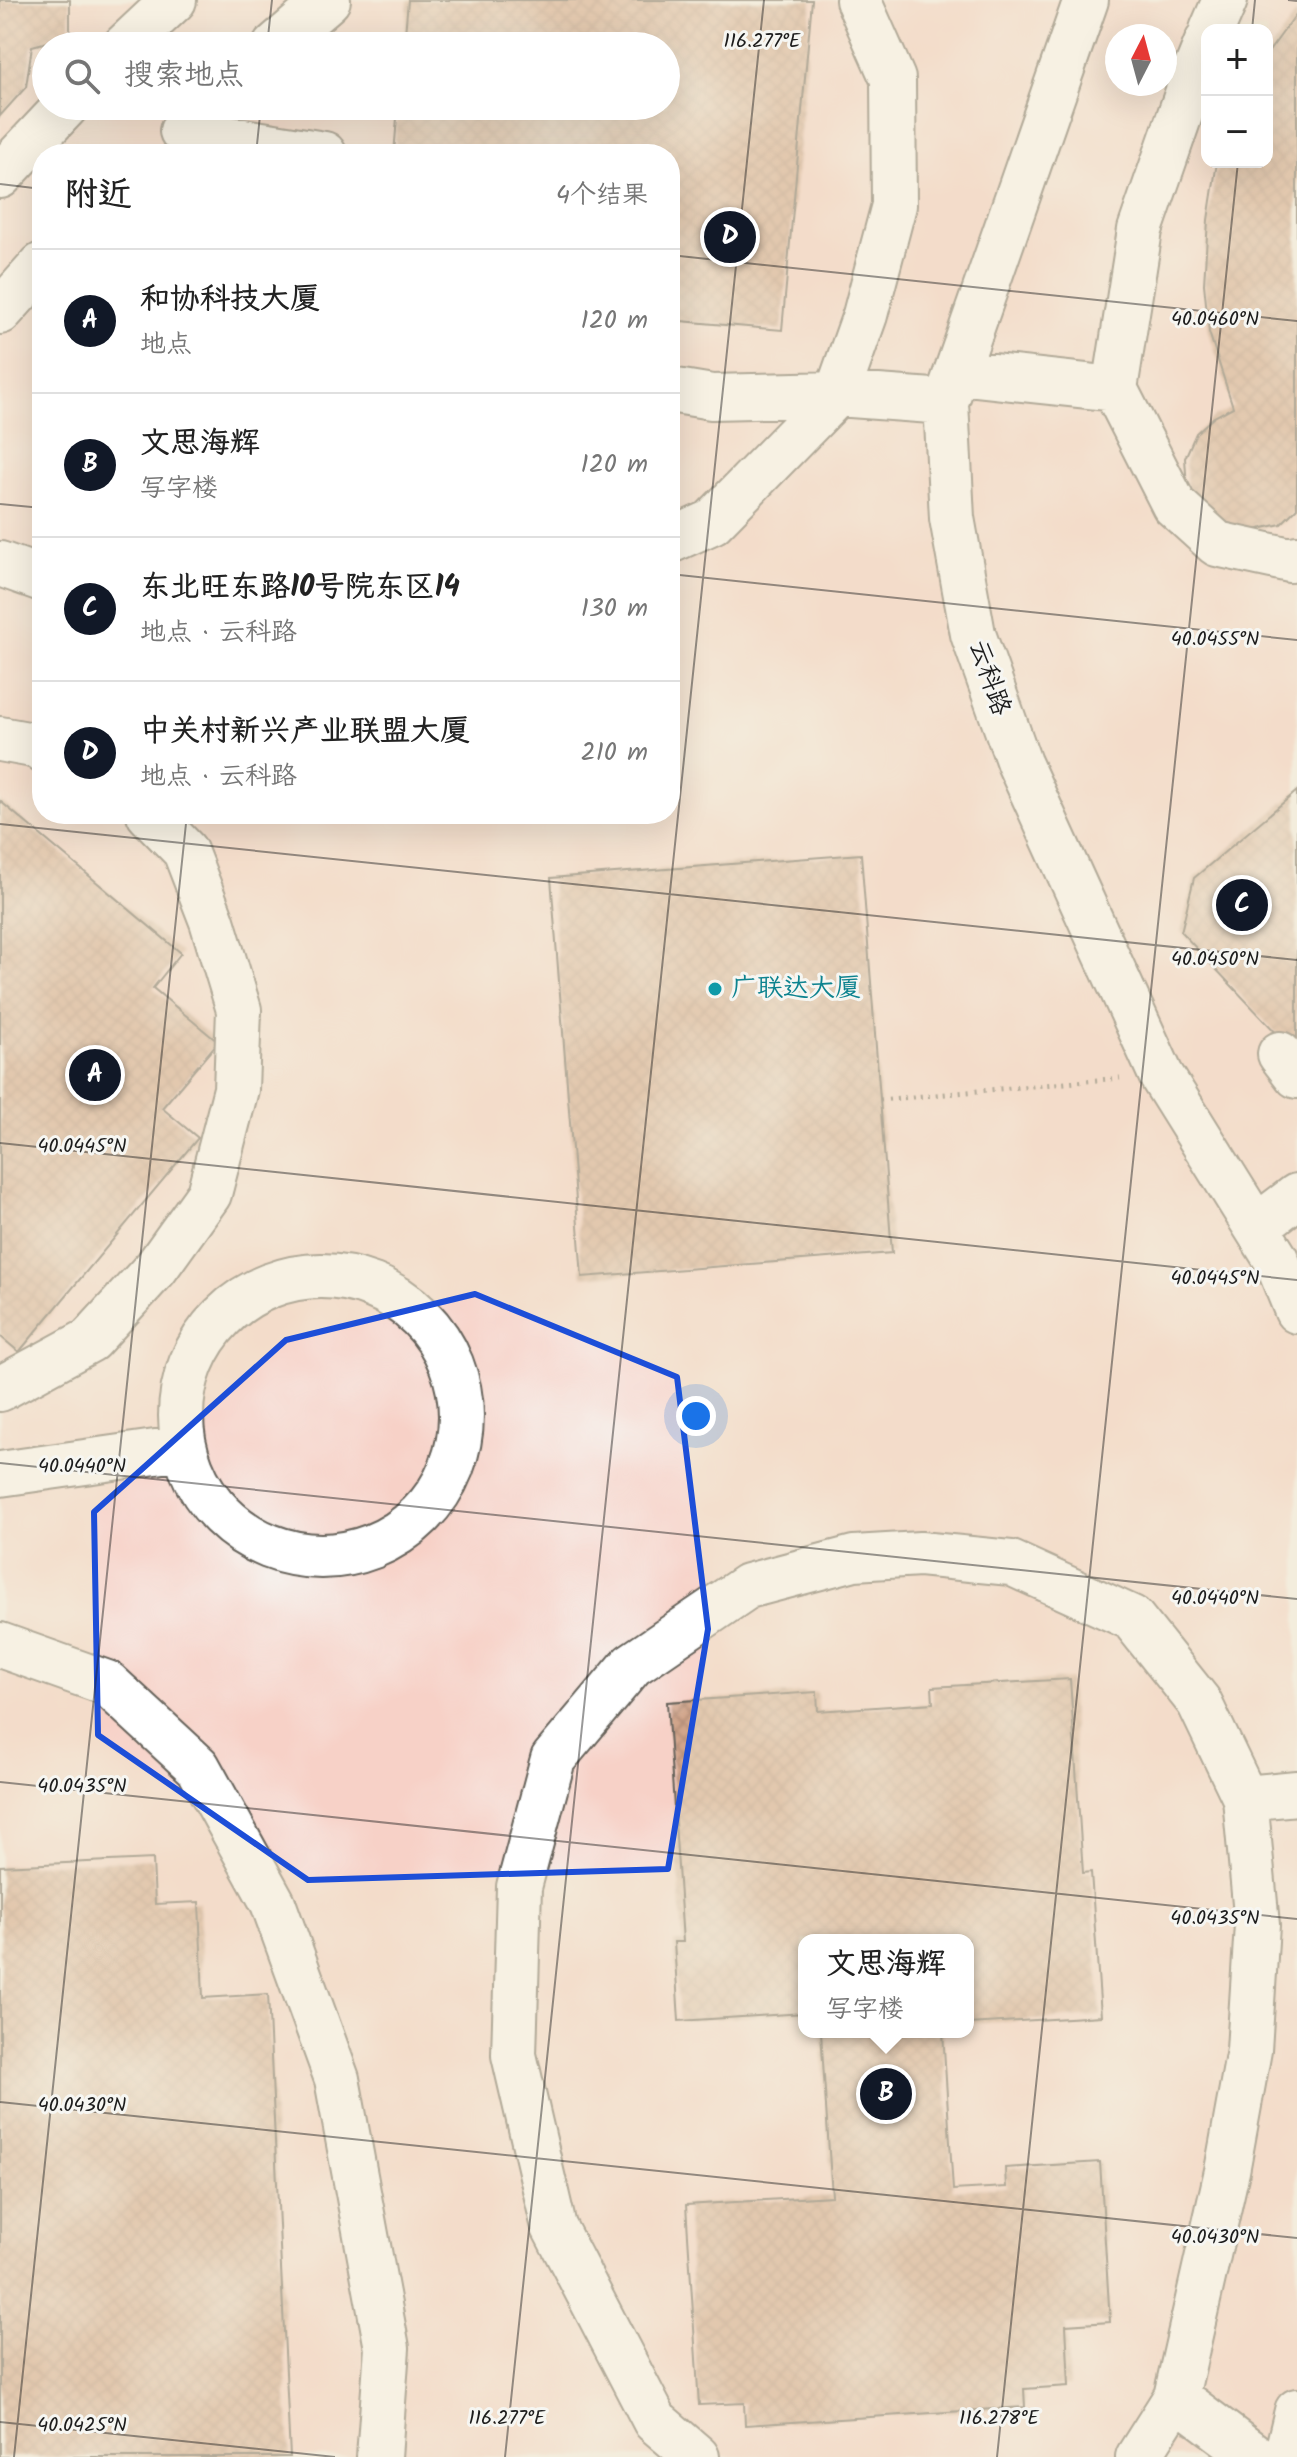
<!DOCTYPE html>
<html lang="zh">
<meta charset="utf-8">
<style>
:root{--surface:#fff;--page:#f2f2f2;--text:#222;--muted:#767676;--line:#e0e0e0;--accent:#111827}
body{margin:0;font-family:Kalam,"LXGW WenKai TC",sans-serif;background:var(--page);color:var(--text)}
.controls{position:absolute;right:24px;top:24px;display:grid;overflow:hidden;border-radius:16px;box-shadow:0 8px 32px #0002}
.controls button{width:72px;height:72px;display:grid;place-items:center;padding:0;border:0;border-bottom:2px solid var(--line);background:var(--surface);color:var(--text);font:40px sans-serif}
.compass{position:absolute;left:1105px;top:24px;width:72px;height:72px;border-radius:50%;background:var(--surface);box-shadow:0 8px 32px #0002;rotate:6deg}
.you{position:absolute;left:696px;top:1416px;width:28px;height:28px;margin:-20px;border:6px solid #fff;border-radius:50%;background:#1a73e8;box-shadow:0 0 0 12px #1a73e833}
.badge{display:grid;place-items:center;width:52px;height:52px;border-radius:50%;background:var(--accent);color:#fff;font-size:26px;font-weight:700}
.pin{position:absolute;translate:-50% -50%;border:4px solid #fff;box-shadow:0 2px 8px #0006}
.popup{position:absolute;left:798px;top:1934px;width:176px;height:104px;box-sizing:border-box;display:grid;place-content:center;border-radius:16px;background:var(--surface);filter:drop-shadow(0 2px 6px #0005);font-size:26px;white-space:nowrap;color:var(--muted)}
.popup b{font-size:30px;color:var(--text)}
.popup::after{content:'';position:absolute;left:50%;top:100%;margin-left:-16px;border:16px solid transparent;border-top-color:var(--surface)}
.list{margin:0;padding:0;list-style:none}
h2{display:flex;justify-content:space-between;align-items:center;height:104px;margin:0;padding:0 32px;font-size:34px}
h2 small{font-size:26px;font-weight:400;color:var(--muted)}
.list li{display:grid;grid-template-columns:52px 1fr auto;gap:24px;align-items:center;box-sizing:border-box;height:144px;padding:0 32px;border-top:2px solid var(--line)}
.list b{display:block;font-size:30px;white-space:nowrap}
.list p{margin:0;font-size:26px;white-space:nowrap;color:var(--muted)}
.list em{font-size:26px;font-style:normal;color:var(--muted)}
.icon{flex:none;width:44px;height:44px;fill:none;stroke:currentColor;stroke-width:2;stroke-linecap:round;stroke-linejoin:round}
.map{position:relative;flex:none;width:1297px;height:2457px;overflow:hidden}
.search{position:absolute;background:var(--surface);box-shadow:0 8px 32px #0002;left:32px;top:32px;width:648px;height:88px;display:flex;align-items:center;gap:20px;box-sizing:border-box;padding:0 28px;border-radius:44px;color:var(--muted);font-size:30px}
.panel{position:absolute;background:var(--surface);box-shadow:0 8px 32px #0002;left:32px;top:144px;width:648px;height:680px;border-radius:32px}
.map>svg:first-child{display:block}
.built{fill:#f7d1c7;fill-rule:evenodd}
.building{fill:url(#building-cross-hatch)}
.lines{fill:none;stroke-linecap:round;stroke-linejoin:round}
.minor-casing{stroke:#66625a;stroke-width:48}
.path{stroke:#66625a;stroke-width:5;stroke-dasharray:2 6;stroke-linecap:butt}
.minor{stroke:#fff;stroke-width:44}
.marked{fill:none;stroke:#1d4ed8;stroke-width:6;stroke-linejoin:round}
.ticks{fill:none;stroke:#1c1c1c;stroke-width:2;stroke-opacity:0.45}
.culture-dot{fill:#0f9aa8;stroke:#f6f6f2;stroke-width:3}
.labels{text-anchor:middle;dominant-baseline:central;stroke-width:6;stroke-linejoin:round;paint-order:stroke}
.street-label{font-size:26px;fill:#1c1c1c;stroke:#f6f6f2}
.culture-label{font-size:26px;fill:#0d838f;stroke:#f6f6f2;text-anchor:start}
.ticks-label{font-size:20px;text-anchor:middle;fill:#1c1c1c;stroke:#f6f6f2;stroke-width:6;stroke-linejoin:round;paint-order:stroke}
</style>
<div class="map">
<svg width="1297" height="2457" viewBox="0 0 1297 2457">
<defs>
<pattern id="building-cross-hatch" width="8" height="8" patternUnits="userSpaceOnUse" patternTransform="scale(2)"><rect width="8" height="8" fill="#d1a58b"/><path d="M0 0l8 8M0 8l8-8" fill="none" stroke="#b38d77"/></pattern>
</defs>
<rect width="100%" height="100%" fill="#f6f6f2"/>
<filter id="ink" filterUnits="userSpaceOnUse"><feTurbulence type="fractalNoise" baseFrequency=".0125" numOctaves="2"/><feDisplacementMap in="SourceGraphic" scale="16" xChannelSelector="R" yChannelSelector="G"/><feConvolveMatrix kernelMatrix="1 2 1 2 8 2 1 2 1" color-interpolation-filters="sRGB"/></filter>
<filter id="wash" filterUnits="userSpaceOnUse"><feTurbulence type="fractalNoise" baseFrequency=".006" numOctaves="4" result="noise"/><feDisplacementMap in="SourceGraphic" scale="32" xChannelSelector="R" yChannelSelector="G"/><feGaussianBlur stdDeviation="1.8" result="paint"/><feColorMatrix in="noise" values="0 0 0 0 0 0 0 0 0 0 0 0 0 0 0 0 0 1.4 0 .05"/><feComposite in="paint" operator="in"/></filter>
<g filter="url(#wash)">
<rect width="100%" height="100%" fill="#f0e5cc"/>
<path class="built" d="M0,0h1297v2457h-1297zM1207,30h60v132h-60zM1117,36h48v48h-48zM46,46h620v60h-620zM42,154h628v660h-628zM804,1940h164v92h-164z"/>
<g id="blocks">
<path class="building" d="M0,0h70v36l-38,10 -6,41 -26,29z
M408,0h404l-30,330 -112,-10v-166h-276l4,-48h268v-60h-262z
M1297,13v495l-16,16 -31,7 -28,-4 -35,-38 -2,-31 11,-25 18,-16 19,-10 -24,-75 -5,-48 4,-64 9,-58h50v-108z
M1297,791v264l-116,-123 13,-54z
M0,801l181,152 -28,35 65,54 -56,66 36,30 -179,214 -19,-16z
M861,854l31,399 -310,24 -31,-399z
M1070,1679l13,194 8,-1 10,144 -133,8v-84h-164v73l-125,8 -5,-79h9l-16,-240 150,-10 1,19 115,-8 -1,-16z
M153,1859l2,45 44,-2 4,96 65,-4 22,463h-290v-591z
M821,2032h122l10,158 53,-3 -1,-19 95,-6 10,160 -44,3 3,61 -45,3 1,18 -280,18 -1,-22 -45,2 -13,-200 146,-9z"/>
</g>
</g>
<g filter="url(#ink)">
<use href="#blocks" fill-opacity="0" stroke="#66625a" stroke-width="2"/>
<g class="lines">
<g class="minor-casing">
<path id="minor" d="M1086,0l-140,402 6,116 21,116 46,129 142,312 115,184 21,52
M1212,30l13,-30
M1207,42l-13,32 -54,156 -25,159 59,116 43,39 73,16 7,-2
M125,46l49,-46
M275,46l53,-46
M182,131l142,23
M0,176l66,-70
M0,312l42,-47
M957,372l158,17
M670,390l42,7 125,-3 109,8
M670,541l42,-19 125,-128 28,-79 29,-110 -1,-126 -35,-79
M0,564l42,15
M0,739l33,6 9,4
M1280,1054l17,22
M1256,1227l41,-31
M181 1416a140 140 0 1 1 280 0a140 140 0 1 1-280 0Z
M0,1389l90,-49 66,-72 53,-74 27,-105 3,-79 -27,-89 -27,-70 -36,-37
M0,1474l184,-26
M0,1645l107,38 91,84 75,136 64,176 50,269 -8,109
M1176,2397l51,-226 22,-121 8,-125 -12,-127
M697,2457l-42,-36 -101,-194 -40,-172 5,-168 34,-128 79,-94 116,-79 106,-28 66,-4 91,9 121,55 67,84 46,96 52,-5
M1138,2457l38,-60 80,60
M1286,2457l11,-46"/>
</g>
<path class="path" d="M880,1100l240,-22"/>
<use href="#minor" class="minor"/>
</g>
</g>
<path d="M0 0H1297V2457H0ZM475,1294l202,83 31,252 -40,240 -360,11 -210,-145 -4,-223 192,-172z" fill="#f0e5cc" fill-opacity=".55" fill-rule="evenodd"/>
<path class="marked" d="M475,1294l202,83 31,252 -40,240 -360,11 -210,-145 -4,-223 192,-172z"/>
<path class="ticks" d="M1288,0l9,1M1252,30l3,-30M267,46l5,-46M256,154l5,-48M0,184l42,5M670,255l627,66M0,504l42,4M670,574l627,66M0,824l1297,136M0,1143l1297,137M0,1463l1297,136M0,1782l1297,137M0,2102l1297,136M0,2422l335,35M14,2457l173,-1643M505,2457l259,-2457M997,2457l241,-2295"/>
<circle class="culture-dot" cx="715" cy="989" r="8"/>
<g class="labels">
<g class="street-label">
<text transform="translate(989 678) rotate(71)">云科路</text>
</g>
<g class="culture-label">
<text x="731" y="989">广联达大厦</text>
</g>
</g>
<g class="ticks-label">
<text x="762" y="47">116.277°E</text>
<text x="1215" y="325">40.0460°N</text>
<text x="1215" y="645">40.0455°N</text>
<text x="1215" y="965">40.0450°N</text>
<text x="82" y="1152">40.0445°N</text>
<text x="1215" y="1284">40.0445°N</text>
<text x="82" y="1472">40.0440°N</text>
<text x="1215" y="1604">40.0440°N</text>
<text x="82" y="1792">40.0435°N</text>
<text x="1215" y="1924">40.0435°N</text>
<text x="82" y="2111">40.0430°N</text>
<text x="1215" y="2243">40.0430°N</text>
<text x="507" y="2424">116.277°E</text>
<text x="999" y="2424">116.278°E</text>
<text x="82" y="2431">40.0425°N</text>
</g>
</svg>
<div class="controls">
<button>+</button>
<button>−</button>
</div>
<svg class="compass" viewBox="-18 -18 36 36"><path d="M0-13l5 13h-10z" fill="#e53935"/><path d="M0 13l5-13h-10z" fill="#767676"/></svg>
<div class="you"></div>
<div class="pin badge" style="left:95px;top:1075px">A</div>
<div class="pin badge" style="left:886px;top:2094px">B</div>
<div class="popup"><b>文思海辉</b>写字楼</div>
<div class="pin badge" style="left:1242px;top:905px">C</div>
<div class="pin badge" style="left:730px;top:237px">D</div>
<div class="search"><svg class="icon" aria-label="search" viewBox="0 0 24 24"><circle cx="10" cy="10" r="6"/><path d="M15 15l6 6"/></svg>搜索地点</div>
<section class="panel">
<h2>附近<small>4个结果</small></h2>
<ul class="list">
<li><span class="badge">A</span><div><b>和协科技大厦</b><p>地点</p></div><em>120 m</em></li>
<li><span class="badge">B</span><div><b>文思海辉</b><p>写字楼</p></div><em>120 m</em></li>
<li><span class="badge">C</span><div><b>东北旺东路10号院东区14</b><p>地点 · 云科路</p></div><em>130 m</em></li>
<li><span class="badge">D</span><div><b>中关村新兴产业联盟大厦</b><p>地点 · 云科路</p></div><em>210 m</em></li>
</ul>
</section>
</div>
